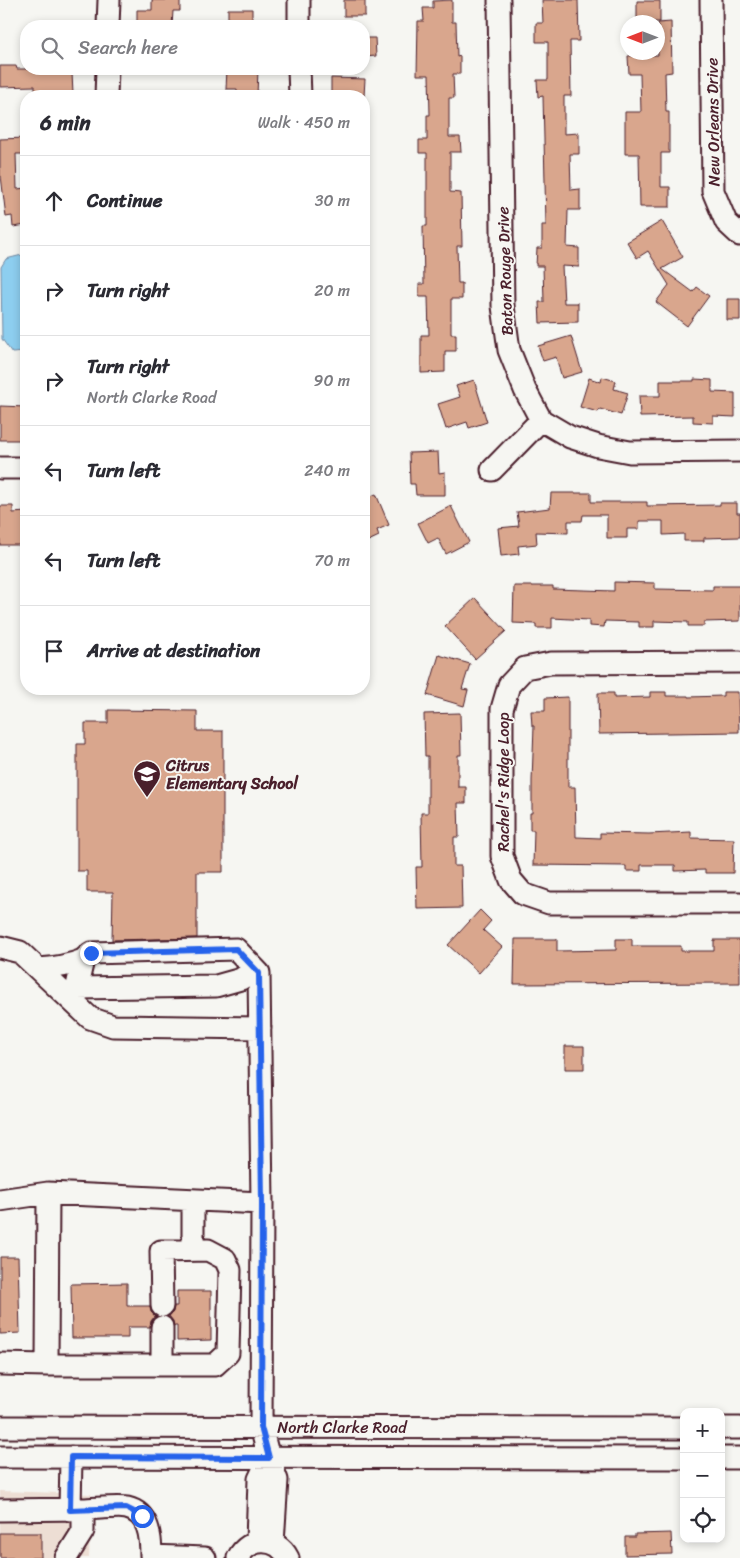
<!DOCTYPE html>
<meta charset="utf-8">
<style>
:root{--surface:#fff;--page:#f7f7f7;--text:#2b2b33;--muted:#7c7c81;--line:#e1e1e2}
body{margin:0;font-family:Sriracha,sans-serif;background:var(--page);color:var(--text)}
.controls{position:absolute;right:15px;bottom:15px;display:grid;overflow:hidden;border-radius:10px;box-shadow:0 2px 8px #0003}
.controls button{width:45px;height:45px;display:grid;place-items:center;padding:0;border:0;border-bottom:1px solid var(--line);background:var(--surface);color:var(--text);font:25px sans-serif}
.compass{position:absolute;left:620px;top:15px;width:45px;height:45px;border-radius:50%;background:var(--surface);box-shadow:0 2px 8px #0003;rotate:270deg}
.stop{position:absolute;width:15px;height:15px;margin:-11px;border:4px solid #2563eb;border-radius:50%;background:#fff}
.stop.end{background:#2563eb;border-color:#fff;box-shadow:0 1px 5px #0008}
.list{margin:0;padding:0;list-style:none}
h2{display:flex;justify-content:space-between;align-items:center;height:65px;margin:0;padding:0 20px;font-size:21px}
h2 small{font-size:16px;font-weight:400;color:var(--muted)}
.list li{display:grid;grid-template-columns:32px 1fr auto;gap:15px;align-items:center;box-sizing:border-box;height:90px;padding:0 20px;border-top:1px solid var(--line)}
.list b{display:block;font-size:19px;white-space:nowrap}
.list p{margin:0;font-size:16px;white-space:nowrap;color:var(--muted)}
.list em{font-size:16px;font-style:normal;color:var(--muted)}
.icon{flex:none;width:28px;height:28px;fill:none;stroke:currentColor;stroke-width:2;stroke-linecap:round;stroke-linejoin:round}
.map{position:relative;flex:none;width:740px;height:1558px;overflow:hidden}
.search{position:absolute;background:var(--surface);box-shadow:0 2px 8px #0003;left:20px;top:20px;width:350px;height:55px;display:flex;align-items:center;gap:12px;box-sizing:border-box;padding:0 18px;border-radius:20px;color:var(--muted);font-size:19px}
.panel{position:absolute;background:var(--surface);box-shadow:0 2px 8px #0003;left:20px;top:90px;width:350px;height:605px;border-radius:20px}
.map>svg:first-child{display:block}
.built{fill:#edded4}
.water{fill:#8dceef;stroke:#7288a1}
.building{fill:#d9a68d;stroke:#4a1f2b}
.lines{fill:none;stroke-linecap:round;stroke-linejoin:round}
.minor-casing{stroke:#4a1f2b;stroke-width:25}
.minor{stroke:#f6f6f2;stroke-width:21}
.route{stroke:#2563eb;stroke-width:6}
.labels{text-anchor:middle;dominant-baseline:central;stroke-width:4;stroke-linejoin:round;paint-order:stroke}
.street-label{font-size:16px;fill:#4a1f2b;stroke:#f6f6f2}
.poi-label{font-size:16px;font-weight:bold;fill:#4a1f2b;stroke:#f6f6f2;text-anchor:start}
</style>
<div class="map">
<svg width="740" height="1558" viewBox="0 0 740 1558">
<rect width="100%" height="100%" fill="#f6f6f2"/>
<filter id="ink" filterUnits="userSpaceOnUse"><feTurbulence type="fractalNoise" baseFrequency=".02" numOctaves="2"/><feDisplacementMap in="SourceGraphic" scale="10" xChannelSelector="R" yChannelSelector="G"/><feConvolveMatrix kernelMatrix="1 2 1 2 8 2 1 2 1" color-interpolation-filters="sRGB"/></filter>
<g filter="url(#ink)">
<path class="built" d="M0,1491l91,3 -2,64h-89z"/>
<path class="water" d="M26,254v98l-14,1 -10,-14 -1,-72 5,-8z"/>
<path class="building" d="M152,0h28v11h-7l-1,15 -35,-1v-15h15z
M344,0h21v16h-21z
M452,0v22h4l1,35 3,-1v18h-7l1,24h-5v39h11l1,15h-11v40l11,1 1,53h-5l1,37h4v16h-11v35h5v17h-11v21l-24,1v-38h8l-1,-38h-9v-13h5l-1,-58h4v-73h-8v-13h8v-25h3l-1,-40h-12l1,-54h6l-1,-13h10v-7z
M542,0h36l1,41h-9l1,55h-7v38l15,-1v21h-9l1,36 9,-1v21h-12l-1,37 12,1v19l-17,-1 2,37h14v19l-38,1 -1,-21h5l-1,-36h-7l1,-18h5v-23h4l-3,-129 -5,1 -1,-17h11v-38h-12v-19h7z
M637,1h23v21h-23z
M228,9h24v17h-24z
M671,22l1,50 -7,1 1,39h3v41h-8v34h9v20h-30l-1,-53h-14v-42h16l-1,-38h-11l-1,-18 30,-1v-32z
M364,38h11l1,18 -12,1z
M0,66h16l1,3h38v5l17,-1 1,21 -38,2v-10l-35,1z
M227,69h31l-1,27 -20,-1v-6h-11z
M331,78l34,1 -1,17h-22v-1l-11,-1z
M26,138v16h-10l1,35 9,-1v37l-13,2 -1,-11 -6,1 -5,-41h-1v-37z
M662,221l21,36 -21,12 31,23 4,-5 12,9 -22,30 -31,-24 13,-17 -21,-34 -11,7 -10,-16z
M727,299h13v21h-13z
M571,336l11,36 -20,6 -6,-21 -13,4 -5,-15z
M602,377l14,4 -2,8 14,4 -7,22 -21,-6 -2,3 -18,-5 9,-29 12,4z
M694,379l18,1v12l23,1v24l-22,-1v7l-20,-1v-6l-53,1 -1,-21h21v-15h34z
M474,380l13,42 -18,6 -2,-6 -21,7 -8,-25 22,-7 -4,-11z
M0,406l26,1v33h-26z
M438,452l1,21 6,-1v23h-29l-1,-11h-5l-1,-31z
M551,493h40v9h56v4l73,-1v-2h17v10h3v24l-36,1v3h-20v-7l-21,1v-14h-24v8h-12v9h-20v-23h-24l-1,6h-14v12l-32,-1 1,12 -19,2 1,8 -18,2 -3,-28 21,-2 -2,-14 33,-4z
M376,494l13,31 -12,5 2,6 -15,7v-44z
M0,506h13v7l13,-1v33h-26z
M451,506l18,36 -23,12 -8,-16 -10,5 -10,-20z
M614,582l41,1v6l58,1v-4h27v35l-36,1v4h-16v-4l-34,-1v6h-15v-5l-34,-1 -1,6 -15,-1v-6l-37,-2v10h-16v-4l-23,-1 1,-37h39v3l61,2z
M475,598l31,33 -31,28 -30,-33z
M439,655l31,9 -8,25 6,1 -4,16 -37,-11z
M650,692h16v4h22v1l35,-1v-4h15l1,40 -140,2 -1,-41h16v5l36,-1z
M568,697v90h7l1,50 24,1v-5l49,1 42,-2v6l43,1 -1,34h-28v-3l-30,1v-6h-34v6h-15v-5l-93,-1 1,-35h-4v-17h2v-32l2,-55h-2l-1,-15h14v-13z
M108,710l89,1v20h26v141h-26v66l-85,2 1,-48h-26v-21h-10v-127h8v-21h23z
M460,713l1,42h-3v32h8v16h-8l1,34h-5v29h7l1,42 -45,1 -1,-42h6l-1,-54h7v-57h-3l-1,-42z
M480,910l11,11 -8,9 19,17 -23,26 -31,-28z
M515,939h42v12l59,-1v-11h16v7h49v5h33v-11h26v43l-226,1z
M565,1046h19v23h-19z
M0,1257h18l2,76 -20,1z
M127,1283v23h23l1,6 4,4 -4,5 -1,6h-22v11h-56l-1,-54z
M177,1291h34v49l-34,1v-15h-3l-1,-5 -4,-5 4,-4 1,-6h3z
M0,1533h41v25h-41z
M671,1533l1,21 -47,1v-18h10v-3z"/>
<g class="lines">
<g class="minor-casing">
<path id="minor" d="M299,0v26
M499,0l4,306 6,44 16,40 16,30 29,17 28,9 32,6 110,-1
M711,0l2,191 13,31 14,13
M108,26l1,-26
M299,69l1,27
M106,96l1,-27
M0,468h26
M492,470l49,-50
M740,662l-189,1 -26,5 -16,17 -7,24v147l9,24 12,14 26,9h191
M0,947l20,5 70,66 23,8 147,2
M38,969c16,-1 30,-3 45,-9
M77,988l139,-2 25,-7 14,-10
M76,1004l1,-18 6,-26 8,-7 145,-4 23,24 3,230
M48,1193l214,10 -1,224 8,31 8,22 -4,63
M0,1200l48,-7 -1,172 -47,-1
M193,1200v50
M47,1365h168l13,-12 2,-83 -5,-11 -17,-9 -47,1 1,55
M162,1365v-38
M0,1427l684,1
M721,1428h19
M0,1457l684,1
M721,1458h19
M83,1509c10,0 36,-3 44,-1 22,5 24,29 24,48l54,2
M0,1510l83,-1v22l-17,27
M70,1510l1,-53
M257,1542l2,-63 10,-21
M238,1558c10,-21 39,-22 50,0"/>
</g>
<use href="#minor" class="minor"/>
</g>
</g>
<g class="lines" filter="url(#ink)">
<path class="route" d="M91,953l145,-4 23,24 3,230 -1,224 8,31 -198,-1 -1,53 56,-2 16,8"/>
</g>
<defs>
<g id="school-pin" transform="scale(1.4375)"><path d="M0 17L-7.5 6A9.5 9.5 0 1 1 7.5 6Z" fill="#4a1f2b" stroke="#f6f6f2"/><path d="M0-5L7-2L0 1L-7-2ZM-4 1L0 2.5L4 1V4Q0 6-4 4Z" fill="#fff"/></g>
</defs>
<g fill-rule="evenodd">
<use href="#school-pin" x="147" y="774"/>
</g>
<g class="labels">
<g class="street-label">
<text transform="translate(713 122) rotate(-91)">New Orleans Drive</text>
<text transform="translate(505 271) rotate(-92)">Baton Rouge Drive</text>
<text transform="translate(503 782) rotate(-90)">Rachel's Ridge Loop</text>
<text x="342" y="1427">North Clarke Road</text>
</g>
<g class="poi-label">
<text x="166" y="765">Citrus<tspan x="166" dy="18">Elementary School</tspan></text>
</g>
</g>
</svg>
<div class="controls">
<button>+</button>
<button>−</button>
<button><svg class="icon" aria-label="locate" viewBox="0 0 24 24"><circle cx="12" cy="12" r="6"/><path d="M12 2v4M12 18v4M2 12h4M18 12h4"/></svg></button>
</div>
<svg class="compass" viewBox="-18 -18 36 36"><path d="M0-13l5 13h-10z" fill="#e53935"/><path d="M0 13l5-13h-10z" fill="#7c7c81"/></svg>
<div class="stop" style="left:142px;top:1516px"></div>
<div class="stop end" style="left:91px;top:953px"></div>
<div class="search"><svg class="icon" aria-label="search" viewBox="0 0 24 24"><circle cx="10" cy="10" r="6"/><path d="M15 15l6 6"/></svg>Search here</div>
<section class="panel">
<h2>6 min<small>Walk · 450 m</small></h2>
<ul class="list">
<li><svg class="icon" aria-label="ahead" viewBox="0 0 24 24"><path d="M12 20V5M6 11l6-6 6 6"/></svg><div><b>Continue</b></div><em>30 m</em></li>
<li><svg class="icon" aria-label="right" viewBox="0 0 24 24"><path d="M7 20v-9h11M14 6l5 5-5 5"/></svg><div><b>Turn right</b></div><em>20 m</em></li>
<li><svg class="icon" aria-label="right" viewBox="0 0 24 24"><path d="M7 20v-9h11M14 6l5 5-5 5"/></svg><div><b>Turn right</b><p>North Clarke Road</p></div><em>90 m</em></li>
<li><svg class="icon" aria-label="left" viewBox="0 0 24 24"><path d="M17 20v-9H6M10 6l-5 5 5 5"/></svg><div><b>Turn left</b></div><em>240 m</em></li>
<li><svg class="icon" aria-label="left" viewBox="0 0 24 24"><path d="M17 20v-9H6M10 6l-5 5 5 5"/></svg><div><b>Turn left</b></div><em>70 m</em></li>
<li><svg class="icon" aria-label="arrive" viewBox="0 0 24 24"><path d="M6 21V4h12l-3 4 3 4H6"/></svg><div><b>Arrive at destination</b></div></li>
</ul>
</section>
</div>
